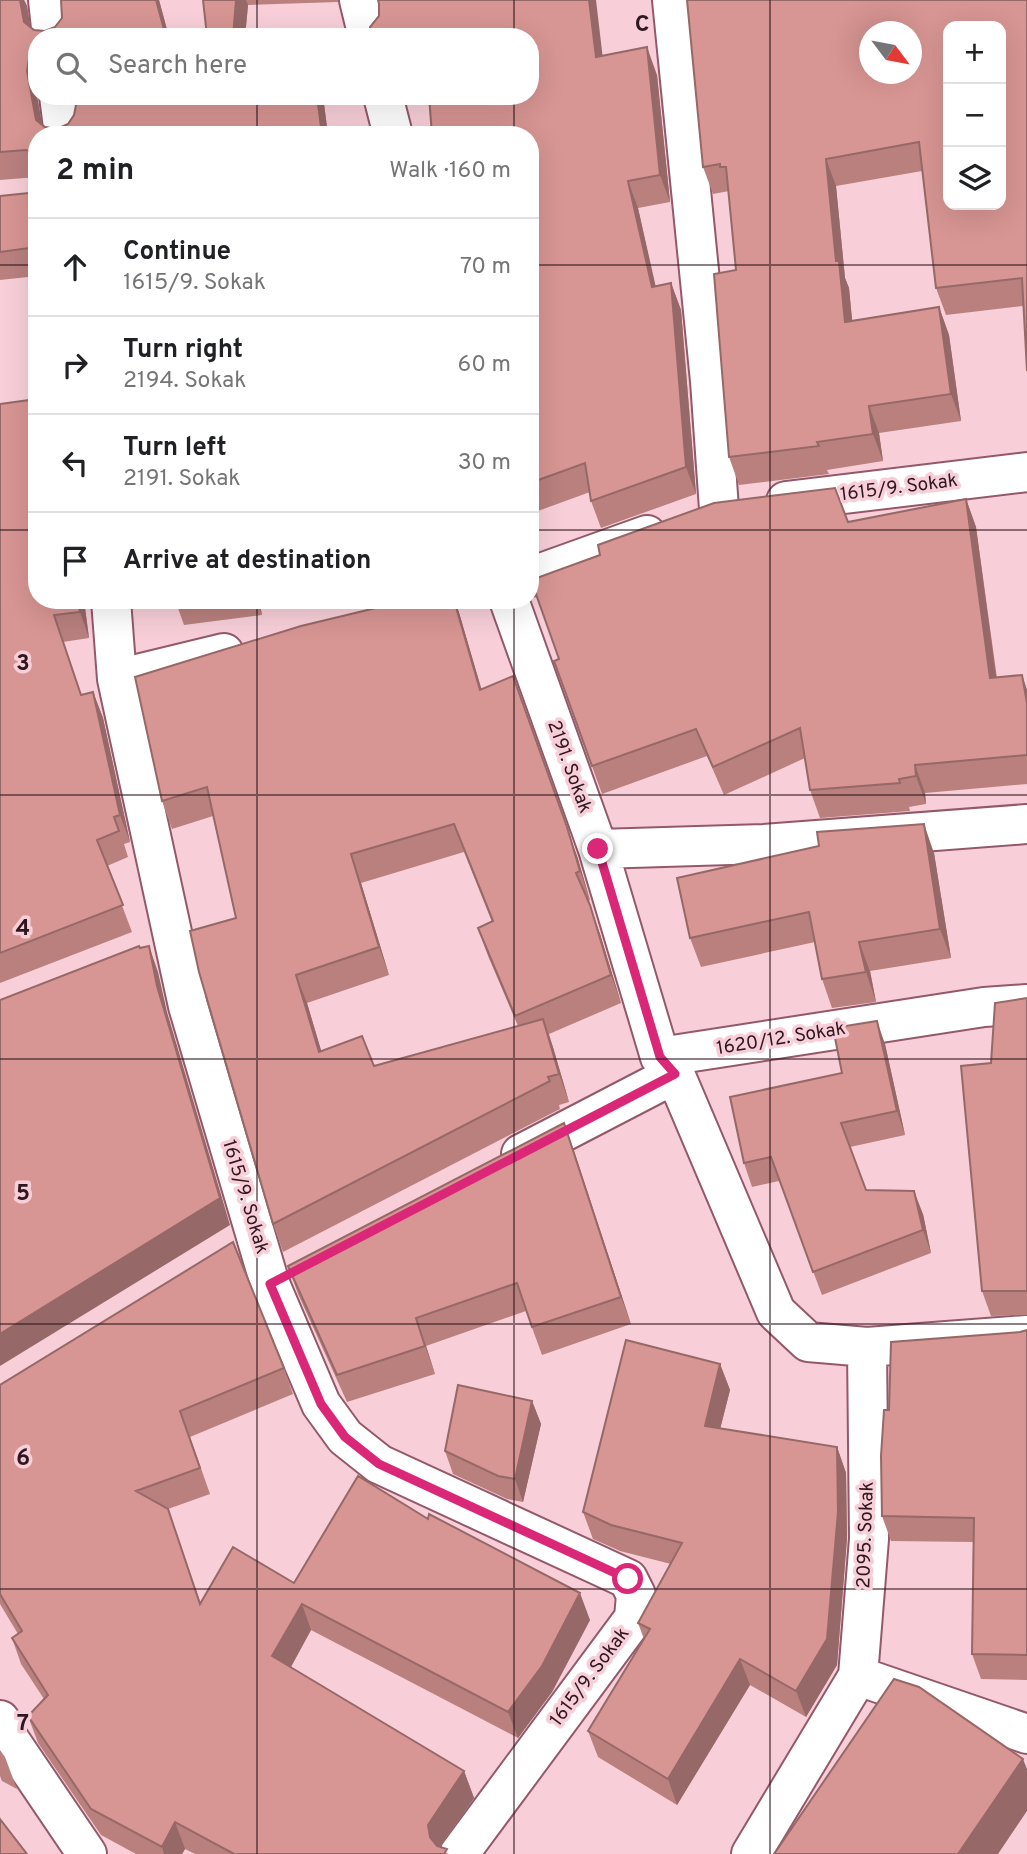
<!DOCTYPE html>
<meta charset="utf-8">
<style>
:root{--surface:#fff;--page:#f2f2f2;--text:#202124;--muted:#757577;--line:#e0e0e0}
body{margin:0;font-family:Overpass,sans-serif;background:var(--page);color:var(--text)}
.controls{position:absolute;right:21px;top:21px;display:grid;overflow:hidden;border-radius:14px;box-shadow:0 7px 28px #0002}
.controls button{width:63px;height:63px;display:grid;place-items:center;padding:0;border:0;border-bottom:2px solid var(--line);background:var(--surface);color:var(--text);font:35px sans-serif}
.compass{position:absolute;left:859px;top:21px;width:63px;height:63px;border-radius:50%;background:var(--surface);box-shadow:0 7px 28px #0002;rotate:122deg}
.stop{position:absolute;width:21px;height:21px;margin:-16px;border:5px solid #db2777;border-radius:50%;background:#fff}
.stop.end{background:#db2777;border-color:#fff;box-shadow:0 2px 7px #0008}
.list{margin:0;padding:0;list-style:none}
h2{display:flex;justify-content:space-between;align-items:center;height:91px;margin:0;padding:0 28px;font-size:30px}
h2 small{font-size:23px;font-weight:400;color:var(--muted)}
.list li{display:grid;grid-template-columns:46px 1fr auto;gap:21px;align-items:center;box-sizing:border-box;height:98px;padding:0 28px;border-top:2px solid var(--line)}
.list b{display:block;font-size:26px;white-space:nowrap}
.list p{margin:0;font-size:23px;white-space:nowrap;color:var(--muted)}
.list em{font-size:23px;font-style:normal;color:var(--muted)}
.icon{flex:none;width:38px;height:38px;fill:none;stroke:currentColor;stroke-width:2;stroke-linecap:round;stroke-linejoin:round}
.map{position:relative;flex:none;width:1027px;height:1854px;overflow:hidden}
.search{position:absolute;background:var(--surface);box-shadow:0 7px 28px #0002;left:28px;top:28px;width:511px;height:77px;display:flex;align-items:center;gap:18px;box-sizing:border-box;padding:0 24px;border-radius:28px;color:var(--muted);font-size:26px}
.panel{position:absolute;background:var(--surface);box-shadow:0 7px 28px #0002;left:28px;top:126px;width:511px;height:483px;border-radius:28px}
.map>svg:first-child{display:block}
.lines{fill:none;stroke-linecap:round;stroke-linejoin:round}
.minor-casing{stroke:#93596a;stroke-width:42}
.minor{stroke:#fff;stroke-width:38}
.wall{fill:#b9807e;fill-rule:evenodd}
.shaded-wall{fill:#966867}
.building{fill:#d79593;stroke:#966867;stroke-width:2;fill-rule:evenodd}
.route{stroke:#db2777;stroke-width:9}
.grid{fill:none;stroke:#2f171f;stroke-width:2;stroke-opacity:0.55}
.labels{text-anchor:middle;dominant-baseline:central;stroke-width:7;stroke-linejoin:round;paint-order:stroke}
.street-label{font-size:19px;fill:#2f171f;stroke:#f8cfd9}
.grid-label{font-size:23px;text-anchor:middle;font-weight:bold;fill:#2f171f;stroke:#f8cfd9;stroke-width:7;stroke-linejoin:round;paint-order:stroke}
</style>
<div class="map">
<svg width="1027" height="1854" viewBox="0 0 1027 1854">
<rect width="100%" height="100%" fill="#f8cfd9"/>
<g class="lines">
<g class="minor-casing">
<path id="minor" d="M48,0l4,37
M359,0l9,37
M672,0l38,381 9,128
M59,96l5,39
M383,96l10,39
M786,501l241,-29
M530,577l117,-42
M111,600l6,79 71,327 82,278 51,120 24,33 34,27 249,115 8,16 -2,23 -175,236
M509,600l89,249 62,208 15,17 101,238 32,30 59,5 160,-12
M117,679l107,-26
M598,849l166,-5 263,-20
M660,1057l324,-50 43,-3
M521,1154l154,-80
M858,1676l169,58
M0,1720l5,13 82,121
M751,1854l107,-178 11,-137 -2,-192"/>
</g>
<use href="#minor" class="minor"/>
</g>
<path class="wall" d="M0,0h24l3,6 3,21 4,3 11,1 10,-4 7,-9 -1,-18h98l10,37h-132v59l5,29 3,2 12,2 11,-5 6,-9 2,-10 -2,-9h249l5,39h-291v42l-37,3z
M203,0h135v2l-90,3 -3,32h-45l7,-1z
M1027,0l-4,306 -77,9 -10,-27 -14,-117 -86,15 9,92 4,10 3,33 87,-14 10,28 12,86 -82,12 4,28 -56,9 2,4 -90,11 -10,-28 7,-187 -7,-79 -16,3 -10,-27z
M379,4l223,52 55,19 13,127 -32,6 17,78 16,-3 10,27 15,184 -95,34 -10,-27 -1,-9 -52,19 -8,-21v-394l-151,-80z
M37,190v86l-37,4v-84l29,-3z
M0,404l37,196h47l5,38 -26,4 18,53 12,-3 10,26 27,124 -6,2 4,13 -21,9 25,66 -132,51z
M966,499l10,28 21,151 25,-3 5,15v94l-102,9 1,11 -17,3 1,4 -90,7 -10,-28 -5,-32 -81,37 -17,-39 -105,38 -48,-133 294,-139z
M175,600h84l3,15 -78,10z
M409,600h46l5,16 21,73 96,167 13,44 -2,1 12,33 21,69 -72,31 20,68 -10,3 1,4 -277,143 -10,-28 -37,-306 -23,-102 -41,13 -10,-28zM464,852l28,70 -14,6 10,28 30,70 -144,40 -53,-15 -14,-48 82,-28 -28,-92z
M934,853l17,105 -81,13 6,31 -44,6 -10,-29 -7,-37 -114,25 -11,-29z
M1027,998v317l-36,1 -9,-25 9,-228z
M885,1044l20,91 -55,12 16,43 57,24 8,39 -109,42 -43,-114 -27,6 -8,-24 98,-90z
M564,1123l67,201 -89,31 -16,-44 -100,35 9,28 -88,28 -49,-108 -10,-28z
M1027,1330v350l-46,-1 -9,-25 1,-112 -82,-1 -9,-25 7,-106 131,-78z
M720,1364l10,26 -10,39 117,18 9,26 1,65 -10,127 -31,52 -56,-32 -73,120 -79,-48 -10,-26 56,-92 -6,-16 33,-59 -51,-13 -27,-12 -10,-27z
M284,1368l9,26 -103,43 20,57 -42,15 33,95 93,-21 296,37 -38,72 -34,46 -207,-108 -20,37 173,104 10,27 -34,49 8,7h-253l-10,-5 -3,5h-46l-35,-19 -63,-92 -10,-27 16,-17 -23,-35 -9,-26 6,-4 -18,-30v-219z
M532,1401l9,23 -18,78 -16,-3 -54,-25 -8,-23z
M0,1750l5,7 12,32 -15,-8 -2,-5z"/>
<path class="shaded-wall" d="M20,0h4l3,6 7,43 -10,-27z
M156,0h3l10,37h-3z
M236,0h10l2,5 -3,32h-12z
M589,0h7l10,85 -10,-28z
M647,47l10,28 13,127 -10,-27z
M36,51l1,45 7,39 -8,-15 -9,-49 2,-12z
M317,96h6l5,39h-6z
M826,159l10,27 9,92 4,10 6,61 -10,-27 -9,-61z
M628,181l10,27 24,106 -10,-27z
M671,283l10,27 15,184 -10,-27z
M939,307l10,28 12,86 -10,-27z
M869,406l10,27 4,28 -10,-27z
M966,499l10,28 24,179 -10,-28z
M78,600h6l5,38 -9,-26z
M257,600h2l3,15z
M454,600h1l5,16 30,102 -10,-28z
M1022,675l5,15v13z
M513,676l64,180 13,44 -10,-29z
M93,692l10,26 27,124 -10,-27z
M915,765l10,28 1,11 -10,-28z
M924,824l10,29 17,105 -11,-29z
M351,854l10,29 28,92 -10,-28z
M590,905l10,29 21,69 -10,-28z
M859,942l11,29 6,31 -10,-30z
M149,946l9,26 9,40 63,213 -230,141v-32l157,-348z
M296,975l11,28 23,77 -11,-28z
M543,1019l10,28 16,55 -10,-28z
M877,1021l8,23 20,91 -8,-24z
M564,1123l10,28 57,173 -10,-27z
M914,1191l9,23 8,39 -8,-23z
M416,1318l10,28 9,28 -10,-28z
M720,1364l10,26 -16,63 -9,-27z
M532,1401l9,23 -18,78 -8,-23z
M837,1447l9,26 1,65 -10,127 -31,52 -10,-26z
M580,1593l10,27 -38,72 -34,46 -10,-26z
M302,1604l9,26 -29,53 -10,-27z
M740,1659l10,26 -73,120 -9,-26z
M1023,1759l4,10v42l-29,43h-40z
M464,1771l10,27 -37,53 -7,-14 -2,-12z
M175,1822l10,27 -3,5h-18l-2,-7z"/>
<path class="building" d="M0,0h20l4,22 10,8 11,1 10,-4 7,-9 -1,-18h95l10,37h-129v14l-8,8 -2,12 9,49 9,7 12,2 11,-5 6,-9 2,-10 -2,-9h243l5,39h-285v17l-11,-2 -26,2z
M203,0h33l-3,37h-33l7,-1z
M378,0h211l7,57 51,-10 13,128 -32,6 24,106 19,-4 15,184 -95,34 -6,-38 -55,20v-348h-98l-3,-39h101v-59h-160v-10l9,-11v-12z
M687,0h340v371l-5,-93 -86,10 -17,-146 -93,17 10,102h3l6,61 94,-15 12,87 -82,12 4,28 -56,8 2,4 -90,11 -15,-183 22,-4 -10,-103h-6v-3l-17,3zM948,26h53v179h-53zM870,32h42v42h-42z
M37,190v57l-37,5v-56l29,-3z
M37,399v201h41l2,12 -26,3 27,80 12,-3 27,123 -6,2 5,14 -22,9 26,65 -123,48v-549z
M835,488l13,34 118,-23 24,179 32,-3 5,28v52l-112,10 1,11 -17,3 1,4 -90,7 -10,-62 -87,39 -17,-38 -104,37 -38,-105 5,-2 -28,-79 69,-25 -2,-10 116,-42z
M409,600h45l26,90 33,-14 54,151 13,44 -4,2 14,32 21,70 -96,41 -37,-88 15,-7 -39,-97 -103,30 28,93 -83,28 23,77 43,-16 12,30 169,-47 16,55 -11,3 2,4 -277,143 -74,-252 -9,-41 46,-13 -29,-131 -45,14 -27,-124 166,-51z
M924,824l16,105 -81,13 7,30 -44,7 -13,-67 -119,26 -13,-60 142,-32 -2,-14z
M139,946l1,2 9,-2 8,40 63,212 -220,136v-334z
M1027,998v293h-45l-21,-225 30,-3 4,-60z
M877,1021l20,90 -56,12 25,67 48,1 9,39 -110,42 -42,-115 -27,6 -14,-66 112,-24 -9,-45z
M564,1123l57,174 -89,30 -15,-44 -101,35 9,28 -88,29 -49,-109z
M233,1242l51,126 -104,43 20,57 -64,23 32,18 32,95 33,-57 61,36 64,-107 70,43 1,-5 151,79 -38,73 -34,46 -206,-108 -30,52 192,115 -36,54 2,12 7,9 10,3 -3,5h-210l-59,-32 -13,25 -71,-38 -63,-93 20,-21 -36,-57 10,-7 -22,-37v-209z
M1027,1330v325l-55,-1 2,-136 -92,-2 -1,-60 3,-46h5l2,-68 129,-10z
M626,1340l94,24 -15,62 132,21 1,65 -11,127 -31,52 -56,-32 -72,120 -80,-48 62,-102 -12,-6 44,-80 -71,-18 -28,-13z
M458,1385l74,16 -17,78 -17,-3 -53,-25z
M894,1679l25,8 104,72 -65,95h-184z
M0,1819l27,35h-27z"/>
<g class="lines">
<path class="route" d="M598,849l62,208 15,17 -405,210 51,120 24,33 34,27 249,115"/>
</g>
<path class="grid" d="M257,0v37M514,0v37M770,0v1854M257,96v39M514,96v39M0,265h37M530,265h497M0,530h37M530,530h497M257,600v1254M514,600v1254M0,795h1027M0,1059h1027M0,1324h1027M0,1589h1027"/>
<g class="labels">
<g class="street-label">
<text transform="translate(899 488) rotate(-7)">1615/9. Sokak</text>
<text transform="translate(569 767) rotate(70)">2191. Sokak</text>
<text transform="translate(781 1039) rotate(-9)">1620/12. Sokak</text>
<text transform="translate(245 1197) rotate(73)">1615/9. Sokak</text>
<text transform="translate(866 1535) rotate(-88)">2095. Sokak</text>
<text transform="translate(590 1677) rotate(-53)">1615/9. Sokak</text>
</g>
</g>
<g class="grid-label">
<text x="642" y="31">C</text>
<text x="23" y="670">3</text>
<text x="23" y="935">4</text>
<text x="23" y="1200">5</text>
<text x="23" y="1465">6</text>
<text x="23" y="1730">7</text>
</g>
</svg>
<div class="controls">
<button>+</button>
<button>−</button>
<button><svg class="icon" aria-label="layers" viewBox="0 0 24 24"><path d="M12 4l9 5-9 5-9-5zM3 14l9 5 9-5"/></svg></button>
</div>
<svg class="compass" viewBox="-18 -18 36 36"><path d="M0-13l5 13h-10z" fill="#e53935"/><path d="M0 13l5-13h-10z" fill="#757577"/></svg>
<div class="stop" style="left:628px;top:1579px"></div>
<div class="stop end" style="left:598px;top:849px"></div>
<div class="search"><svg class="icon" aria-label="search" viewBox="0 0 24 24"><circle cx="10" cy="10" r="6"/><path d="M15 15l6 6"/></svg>Search here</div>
<section class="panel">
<h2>2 min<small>Walk · 160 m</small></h2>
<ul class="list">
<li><svg class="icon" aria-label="ahead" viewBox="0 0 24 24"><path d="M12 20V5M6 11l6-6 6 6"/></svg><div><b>Continue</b><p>1615/9. Sokak</p></div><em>70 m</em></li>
<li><svg class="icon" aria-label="right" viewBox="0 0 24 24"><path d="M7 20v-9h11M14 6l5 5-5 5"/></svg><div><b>Turn right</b><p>2194. Sokak</p></div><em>60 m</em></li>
<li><svg class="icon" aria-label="left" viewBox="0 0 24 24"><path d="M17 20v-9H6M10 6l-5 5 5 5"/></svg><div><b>Turn left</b><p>2191. Sokak</p></div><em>30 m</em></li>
<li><svg class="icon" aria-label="arrive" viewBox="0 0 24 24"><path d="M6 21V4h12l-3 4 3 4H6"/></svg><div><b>Arrive at destination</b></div></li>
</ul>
</section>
</div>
